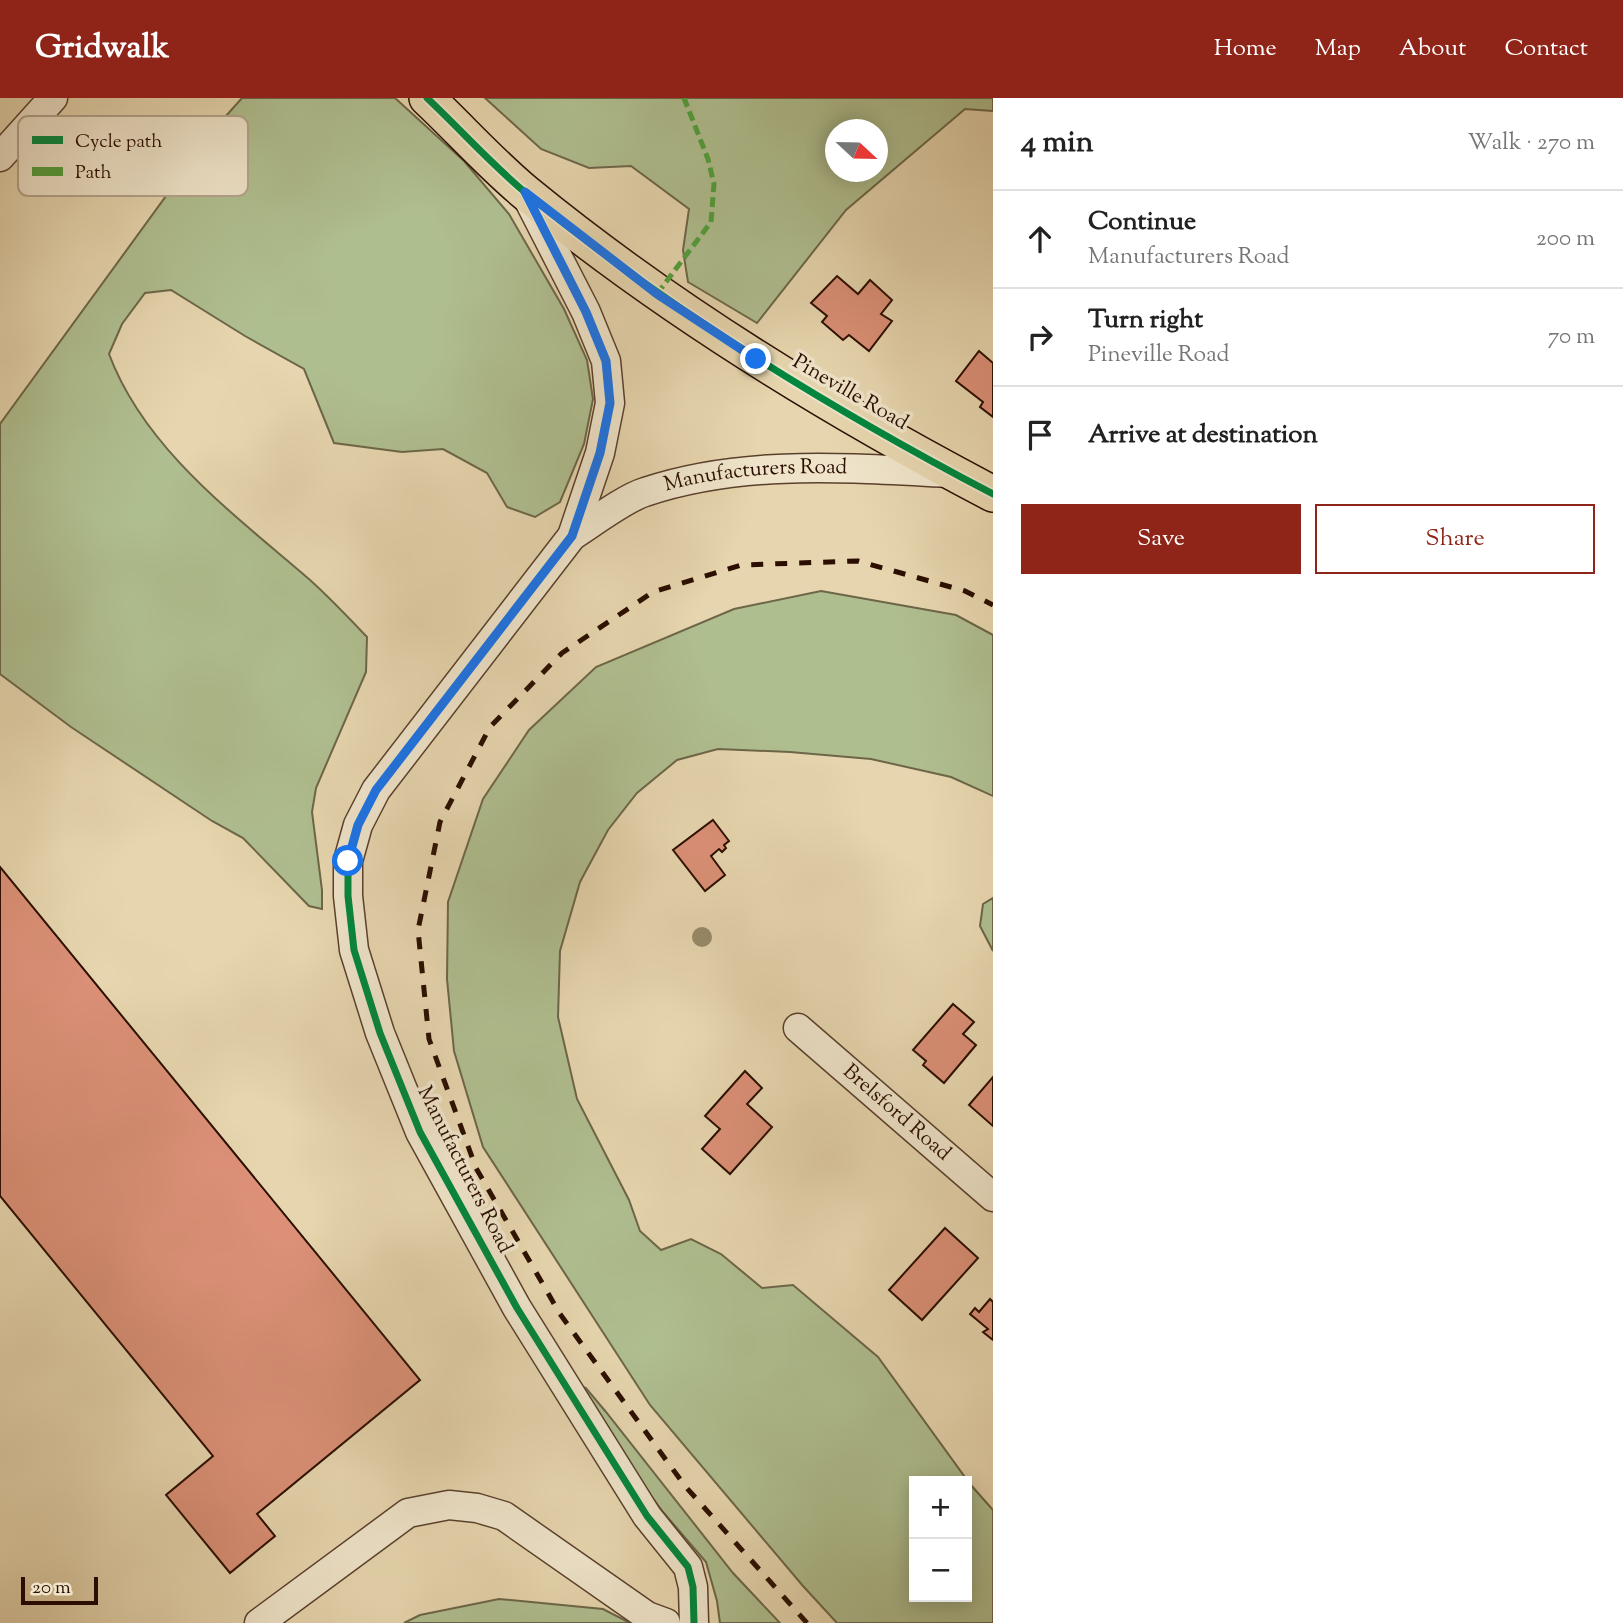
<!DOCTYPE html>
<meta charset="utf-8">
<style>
:root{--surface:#fff;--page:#f2f2f2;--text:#222;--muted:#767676;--line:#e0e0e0;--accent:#8f2418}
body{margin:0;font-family:"Sorts Mill Goudy",serif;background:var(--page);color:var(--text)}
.controls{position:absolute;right:21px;bottom:21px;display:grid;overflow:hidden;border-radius:0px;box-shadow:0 4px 18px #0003}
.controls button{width:63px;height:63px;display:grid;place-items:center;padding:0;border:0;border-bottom:2px solid var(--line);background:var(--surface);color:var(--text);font:35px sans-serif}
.compass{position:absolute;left:825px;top:21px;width:63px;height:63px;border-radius:50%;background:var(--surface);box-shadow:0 4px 18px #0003;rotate:112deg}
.scale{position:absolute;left:21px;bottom:18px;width:77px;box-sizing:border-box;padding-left:7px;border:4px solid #2b0e00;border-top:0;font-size:19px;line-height:24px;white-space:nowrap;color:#2b0e00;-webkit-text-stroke:5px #efe4ca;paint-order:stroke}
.stop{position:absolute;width:21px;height:21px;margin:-16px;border:5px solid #1a73e8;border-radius:50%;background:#fff}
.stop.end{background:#1a73e8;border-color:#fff;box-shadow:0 2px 7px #0008}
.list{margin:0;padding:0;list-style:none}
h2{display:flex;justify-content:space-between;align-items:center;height:91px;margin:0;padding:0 28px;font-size:30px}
h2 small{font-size:23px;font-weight:400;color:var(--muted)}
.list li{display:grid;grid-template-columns:46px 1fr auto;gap:21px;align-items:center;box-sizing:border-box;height:98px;padding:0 28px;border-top:2px solid var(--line)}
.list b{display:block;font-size:26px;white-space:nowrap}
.list p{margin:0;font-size:23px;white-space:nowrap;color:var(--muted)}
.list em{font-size:23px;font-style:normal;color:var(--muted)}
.actions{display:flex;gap:14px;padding:21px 28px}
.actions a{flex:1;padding:16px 0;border:2px solid var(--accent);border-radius:0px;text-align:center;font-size:24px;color:var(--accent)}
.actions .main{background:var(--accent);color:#fff}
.icon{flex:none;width:38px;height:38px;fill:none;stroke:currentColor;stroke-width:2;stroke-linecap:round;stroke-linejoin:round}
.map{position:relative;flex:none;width:993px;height:1525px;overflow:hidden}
header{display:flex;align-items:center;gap:42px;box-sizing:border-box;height:98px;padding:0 35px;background:var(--accent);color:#fff}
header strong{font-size:33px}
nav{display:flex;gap:38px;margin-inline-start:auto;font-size:24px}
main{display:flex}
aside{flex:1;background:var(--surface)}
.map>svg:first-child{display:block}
.green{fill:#afbe8f;stroke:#6d6648;stroke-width:2;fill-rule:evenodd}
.building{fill:#db9077;stroke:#2b0e00;stroke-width:2}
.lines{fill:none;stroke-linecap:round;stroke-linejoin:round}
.minor-casing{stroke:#5a402c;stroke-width:31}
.major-casing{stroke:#2b0e00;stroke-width:38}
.minor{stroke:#efe4ca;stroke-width:28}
.major{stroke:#e6d5ae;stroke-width:35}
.rail{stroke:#2b0e00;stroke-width:5;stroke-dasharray:12 12;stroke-linecap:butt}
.quiet{stroke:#519f3c;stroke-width:5;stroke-dasharray:10 5;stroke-linecap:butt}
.cycleway-casing{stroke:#efe4ca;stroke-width:11}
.cycleway{stroke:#00873e;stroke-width:7}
.tree{fill:#988a6a}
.route{stroke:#1a73e8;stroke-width:9}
.labels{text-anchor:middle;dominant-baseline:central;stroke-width:7;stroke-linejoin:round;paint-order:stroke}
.street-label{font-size:21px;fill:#2b0e00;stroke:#efe4ca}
.key{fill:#efe4ca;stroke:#b4a48d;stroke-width:2}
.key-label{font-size:19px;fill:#2b0e00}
</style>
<header>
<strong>Gridwalk</strong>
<nav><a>Home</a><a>Map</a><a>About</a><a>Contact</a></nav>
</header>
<main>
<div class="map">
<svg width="993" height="1525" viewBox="0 0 993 1525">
<rect width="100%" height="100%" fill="#e6d5ae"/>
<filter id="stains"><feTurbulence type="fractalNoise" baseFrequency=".00286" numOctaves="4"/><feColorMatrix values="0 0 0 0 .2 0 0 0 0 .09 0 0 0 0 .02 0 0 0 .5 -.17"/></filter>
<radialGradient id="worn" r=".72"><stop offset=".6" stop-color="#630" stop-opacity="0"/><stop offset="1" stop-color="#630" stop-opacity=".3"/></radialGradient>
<path class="green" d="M242,0h153l69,63 45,53 55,95 23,51 6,39 -9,45 -24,58 -25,15 -28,-10 -20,-34 -44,-24 -41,3 -68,-9 -30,-74 -59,-33 -74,-46 -26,3 -23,31 -13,30c36,96 126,161 201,226 20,18 39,38 57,57l-1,35 -50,116 -4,24 10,78v19l-13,-3 -66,-68 -31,-17 -141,-94 -71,-53v-250l217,-298z
M485,0h508v13l-28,-2 -119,101 -89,113 -69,-41 -5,-32 6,-41 -58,-43 -42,2 -48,-19zM836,32h42v42h-42z
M821,493l135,24 37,20v161l-42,-19 -80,-18 -81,-7 -72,-3 -41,11 -40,33 -29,37 -28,52 -20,69 -2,66 19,82 52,101 11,31 21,19 30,-11 30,15 41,34 31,-3 85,72 92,127 23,26v113h-156l-34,-37 -153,-181 -167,-258 -29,-96 -7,-72 1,-77 35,-103 46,-69 67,-63 138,-58zM967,1383v116h-53v-116z
M993,800v53l-13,-25 3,-22z
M583,1289l3,1 20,24 127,161 47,50h-60l-3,-22 -11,-39 -43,-50 -35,-47 -46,-75z
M499,1501l104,10 27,14h-226l16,-8z"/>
<path class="building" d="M837,178l21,18 12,-14 22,20 -11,14 11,7 -23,30 -20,-16 -6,5 -21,-18 5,-6 -16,-13z
M979,253l14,12v54l-13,-10 3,-5 -27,-21z
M713,722l16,21 -5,4 2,3 -4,4 -3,-3 -8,7 14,19 -20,16 -32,-41z
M0,769l420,513 -163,134 18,22 -45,37 -64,-78 47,-39 -213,-260z
M953,906l21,18 -11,12 13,11 -32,38 -21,-18 3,-4 -13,-11z
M745,973l17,17 -15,16 25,23 -42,47 -28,-25 18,-20 -15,-13z
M993,979v49l-24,-21z
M945,1130l33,30 -56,62 -33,-30z
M990,1201l3,3v38l-10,-8 5,-3 -18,-15 5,-6 4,4z"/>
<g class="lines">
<g class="minor-casing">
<g id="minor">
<path d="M0,59l53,-59"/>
<path d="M526,97l60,117 20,49 4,42 -10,50 -28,83 -196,254 -18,35 -10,36v35l6,54 26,83 40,99 97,176 130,208 41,51 5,20 1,36"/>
<path id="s1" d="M572,438c19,-12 53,-38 73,-44 98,-33 204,-24 305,-19"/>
<path id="s2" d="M798,930l195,169"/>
<path d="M259,1525l149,-110 41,-8 28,3 27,8 143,100 19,7"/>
</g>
</g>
<g class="major-casing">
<path id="major" d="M427,0c33,31 64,66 99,95 144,118 303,215 467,301"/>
</g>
<use href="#minor" class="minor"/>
<use href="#major" class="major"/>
<path class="rail" d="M807,1525l-122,-137 -125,-172 -84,-146 -47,-129 -11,-109 22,-108 50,-95 72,-74 91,-61 88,-27 117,-4 107,30 28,14"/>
<path class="quiet" d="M657,196l54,-72 3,-38 -6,-25 -24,-61"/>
<g class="cycleway-casing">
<path id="cycleway" d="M427,0c33,31 64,66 99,95 144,118 303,215 467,301
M525,94l61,120 20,49 4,42 -10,50 -28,83 -196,254 -18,35 -10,36v35l6,54 26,83 40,99 97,176 130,208 41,51 5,20 1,36"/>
</g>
<use href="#cycleway" class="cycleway"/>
</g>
<circle class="tree" cx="702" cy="839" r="10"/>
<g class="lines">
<path class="route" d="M348,763l10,-36 18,-35 196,-254 28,-83 10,-50 -4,-42 -20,-49 -61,-120 132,102 99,65"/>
</g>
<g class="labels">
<g class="street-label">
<text transform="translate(850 295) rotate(30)">Pineville Road</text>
<text stroke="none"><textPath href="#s1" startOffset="198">Manufacturers Road</textPath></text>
<text stroke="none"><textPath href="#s2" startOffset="130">Brelsford Road</textPath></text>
<text transform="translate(464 1072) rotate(63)">Manufacturers Road</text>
</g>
</g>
<rect x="18" y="18" width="230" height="80" rx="10" class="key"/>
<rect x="32" y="38" width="31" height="8" fill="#00873e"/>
<rect x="32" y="69" width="31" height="9" fill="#519f3c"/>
<g class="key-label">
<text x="75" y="49">Cycle path</text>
<text x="75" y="80">Path</text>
</g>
<rect width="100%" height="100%" filter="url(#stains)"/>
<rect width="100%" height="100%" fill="url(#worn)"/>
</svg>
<div class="controls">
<button>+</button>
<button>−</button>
</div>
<svg class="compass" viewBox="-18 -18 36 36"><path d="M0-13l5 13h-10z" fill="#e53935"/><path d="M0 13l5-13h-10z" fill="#767676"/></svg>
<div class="scale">20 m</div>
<div class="stop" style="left:348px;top:763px"></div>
<div class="stop end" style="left:756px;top:261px"></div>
</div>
<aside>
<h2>4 min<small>Walk · 270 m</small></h2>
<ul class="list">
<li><svg class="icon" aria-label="ahead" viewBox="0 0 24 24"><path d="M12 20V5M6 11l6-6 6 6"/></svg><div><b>Continue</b><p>Manufacturers Road</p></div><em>200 m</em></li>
<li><svg class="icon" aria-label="right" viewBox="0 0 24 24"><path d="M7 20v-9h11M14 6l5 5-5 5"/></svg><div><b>Turn right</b><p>Pineville Road</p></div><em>70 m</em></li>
<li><svg class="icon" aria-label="arrive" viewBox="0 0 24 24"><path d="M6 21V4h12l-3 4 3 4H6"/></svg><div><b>Arrive at destination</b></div></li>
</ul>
<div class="actions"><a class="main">Save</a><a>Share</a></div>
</aside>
</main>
